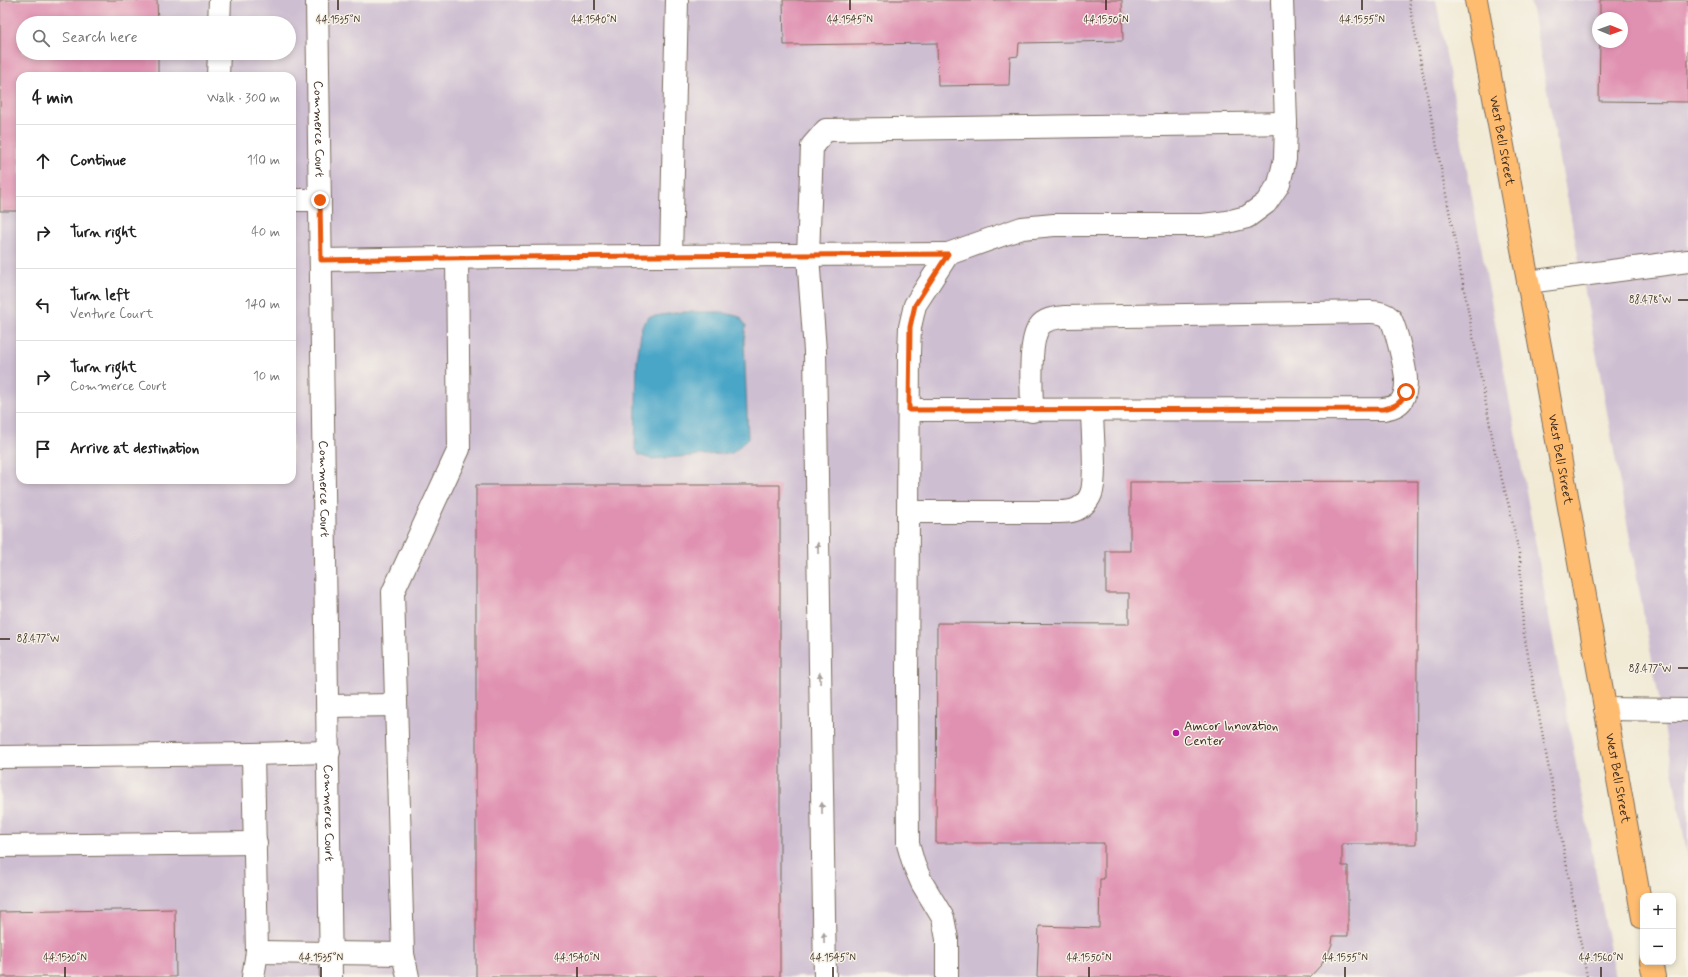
<!DOCTYPE html>
<meta charset="utf-8">
<style>
:root{--surface:#fff;--page:#f6f6f6;--text:#222;--muted:#767676;--line:#e0e0e0}
body{margin:0;font-family:Mynerve,sans-serif;background:var(--page);color:var(--text)}
.controls{position:absolute;right:12px;bottom:12px;display:grid;overflow:hidden;border-radius:8px;box-shadow:0 2px 6px #0003}
.controls button{width:36px;height:36px;display:grid;place-items:center;padding:0;border:0;border-bottom:1px solid var(--line);background:var(--surface);color:var(--text);font:20px sans-serif}
.compass{position:absolute;left:1592px;top:12px;width:36px;height:36px;border-radius:50%;background:var(--surface);box-shadow:0 2px 6px #0003;rotate:91deg}
.stop{position:absolute;width:12px;height:12px;margin:-9px;border:3px solid #ea580c;border-radius:50%;background:#fff}
.stop.end{background:#ea580c;border-color:#fff;box-shadow:0 1px 4px #0008}
.list{margin:0;padding:0;list-style:none}
h2{display:flex;justify-content:space-between;align-items:center;height:52px;margin:0;padding:0 16px;font-size:17px}
h2 small{font-size:13px;font-weight:400;color:var(--muted)}
.list li{display:grid;grid-template-columns:26px 1fr auto;gap:12px;align-items:center;box-sizing:border-box;height:72px;padding:0 16px;border-top:1px solid var(--line)}
.list b{display:block;font-size:15px;white-space:nowrap}
.list p{margin:0;font-size:13px;white-space:nowrap;color:var(--muted)}
.list em{font-size:13px;font-style:normal;color:var(--muted)}
.icon{flex:none;width:22px;height:22px;fill:none;stroke:currentColor;stroke-width:2;stroke-linecap:round;stroke-linejoin:round}
.map{position:relative;flex:none;width:1688px;height:977px;overflow:hidden}
.search{position:absolute;background:var(--surface);box-shadow:0 2px 6px #0003;left:16px;top:16px;width:280px;height:44px;display:flex;align-items:center;gap:10px;box-sizing:border-box;padding:0 14px;border-radius:22px;color:var(--muted);font-size:15px}
.panel{position:absolute;background:var(--surface);box-shadow:0 2px 6px #0003;left:16px;top:72px;width:280px;height:412px;border-radius:12px}
.map>svg:first-child{display:block}
.industrial{fill:#cebed1;fill-rule:evenodd}
.water{fill:#48a6c7;stroke:#426872}
.building{fill:#e090b0}
.lines{fill:none;stroke-linecap:round;stroke-linejoin:round}
.minor-casing{stroke:#7b6d5e;stroke-width:24}
.major-casing{stroke:#7b6d5e;stroke-width:24}
.path{stroke:#7b6d5e;stroke-width:2.5;stroke-dasharray:1 3;stroke-linecap:butt}
.minor{stroke:#fff;stroke-width:22}
.major{stroke:#febc70;stroke-width:22}
.oneway{fill:#a79f9a}
.route{stroke:#ea580c;stroke-width:5}
.ticks{fill:none;stroke:#3b2a1e;stroke-width:1.5}
.poi-dot{fill:#b5179e;stroke:#f7f3e8;stroke-width:1.5}
.labels{text-anchor:middle;dominant-baseline:central;stroke-width:3;stroke-linejoin:round;paint-order:stroke}
.street-label{font-size:13px;fill:#3b2a1e;stroke:#f7f3e8}
.poi-label{font-size:13px;fill:#3b2a1e;stroke:#f7f3e8;text-anchor:start}
.ticks-label{font-size:10px;text-anchor:middle;fill:#3b2a1e;stroke:#f7f3e8;stroke-width:3;stroke-linejoin:round;paint-order:stroke}
</style>
<div class="map">
<svg width="1688" height="977" viewBox="0 0 1688 977">
<rect width="100%" height="100%" fill="#f7f3e8"/>
<filter id="ink" filterUnits="userSpaceOnUse"><feTurbulence type="fractalNoise" baseFrequency=".025" numOctaves="2"/><feDisplacementMap in="SourceGraphic" scale="8" xChannelSelector="R" yChannelSelector="G"/><feConvolveMatrix kernelMatrix="1 2 1 2 8 2 1 2 1" color-interpolation-filters="sRGB"/></filter>
<filter id="wash" filterUnits="userSpaceOnUse"><feTurbulence type="fractalNoise" baseFrequency=".012" numOctaves="4" result="noise"/><feDisplacementMap in="SourceGraphic" scale="16" xChannelSelector="R" yChannelSelector="G"/><feGaussianBlur stdDeviation="0.9" result="paint"/><feColorMatrix in="noise" values="0 0 0 0 0 0 0 0 0 0 0 0 0 0 0 0 0 1.4 0 .05"/><feComposite in="paint" operator="in"/></filter>
<g filter="url(#wash)">
<rect width="100%" height="100%" fill="#f1ead5"/>
<path class="industrial" d="M0,0h1436l179,977h-1615zM23,23h266v30h-266zM20,76h272v404h-272z
M1530,0h158v858l-100,-550zM1598,18h24v24h-24z"/>
<path class="water" d="M680,312h41l19,5 6,9 -2,14 4,99 -16,14 -81,6 -12,-4 -4,-6 2,-88 5,-35 7,-9z"/>
<g id="blocks">
<path class="building" d="M0,0h157l1,23h-135v30h135v23h-138v135h-20z
M783,0h339l1,41 -104,2 -1,13 -8,1 -1,28 -71,1 -1,-43 -153,2z
M1600,0h88v102l-89,-1 1,-59h22v-24h-22z
M1418,481l-2,363h-74v22h6v70h-15l-1,8 -4,10 -7,11 -11,12h-273l2,-51 60,2 1,-49h4v-36h-168l1,-220 192,1v-31h-23v-42h24v-69z
M476,485h304v492h-304z
M175,909l1,68h-176v-65z"/>
</g>
</g>
<g filter="url(#ink)">
<use href="#blocks" fill-opacity="0" stroke="#7b6d5e" stroke-width="1"/>
<g class="lines">
<g class="minor-casing">
<g id="minor">
<path id="s1" d="M317,0l14,977"/>
<path d="M219,23l1,-23"/>
<path d="M218,76l1,-23"/>
<path d="M292,200h28"/>
<path d="M671,256l6,-256"/>
<path d="M321,260l186,-3 441,-3"/>
<path d="M1528,282l160,-21"/>
<path d="M909,410l474,-1c7,-1 17,-3 20,-11 3,-5 3,-12 3,-18 0,-9 -11,-57 -16,-62 -5,-5 -13,-6 -20,-6l-306,5c-9,1 -20,2 -25,10 -11,16 -7,64 -7,84"/>
<path d="M909,512h143c9,0 19,1 27,-4 5,-3 10,-9 12,-14 6,-15 1,-65 1,-84"/>
<path d="M328,706l68,-1"/>
<path d="M1605,709l83,1"/>
<path d="M0,757l253,-3"/>
<path d="M0,846l256,-3"/>
<path d="M257,952l146,2 -10,-362 66,-143 -2,-192"/>
<path d="M403,954l5,23"/>
<path d="M253,977l4,-25 -4,-198 76,-2"/>
<path d="M825,977l-10,-626 -7,-95 4,-110 14,-16 460,-7"/>
<path d="M947,977v-38l-4,-21 -21,-35 -8,-18 -6,-21 -1,-161 2,-330 1,-26 5,-22 33,-51 74,-26 32,-3h149l24,-3 20,-5 19,-14 13,-19 6,-25 1,-36 -4,-123"/>
</g>
</g>
<g class="major-casing">
<g id="major">
<path id="s2" d="M1476,0l66,357 101,561"/>
<path d="M1651,962l3,15"/>
</g>
</g>
<path class="path" d="M1409,0l87,457 14,53 10,48 3,70 64,349"/>
<use href="#minor" class="minor"/>
<use href="#major" class="major"/>
</g>
<defs><path id="oneway-solid" d="M-6-.8H1V-3.2L6.5 0L1 3.2V.8H-6Z"/></defs>
<g class="oneway">
<use href="#oneway-solid" transform="translate(818 548) rotate(-91)"/>
<use href="#oneway-solid" transform="translate(820 678) rotate(-91)"/>
<use href="#oneway-solid" transform="translate(822 808) rotate(-91)"/>
<use href="#oneway-solid" transform="translate(824 938) rotate(-91)"/>
</g>
</g>
<g class="lines" filter="url(#ink)">
<path class="route" d="M320,200l1,60 186,-3 441,-3 -33,51 -5,22 -1,83 474,-1c11,-2 18,-5 23,-17"/>
</g>
<path class="ticks" d="M338,10v-10M594,10v-10M850,10v-10M1106,10v-10M1362,10v-10M1678,300h10M0,639h10M1678,668h10M65,977v-10M321,977v-10M577,977v-10M833,977v-10M1089,977v-10M1345,977v-10M1601,977v-10"/>
<circle class="poi-dot" cx="1176" cy="733" r="4"/>
<g class="labels">
<g class="street-label">
<text stroke="none"><textPath href="#s1" startOffset="129">Commerce Court</textPath></text>
<text stroke="none"><textPath href="#s2" startOffset="143">West Bell Street</textPath></text>
<text stroke="none"><textPath href="#s2" startOffset="467">West Bell Street</textPath></text>
<text stroke="none"><textPath href="#s1" startOffset="489">Commerce Court</textPath></text>
<text stroke="none"><textPath href="#s2" startOffset="791">West Bell Street</textPath></text>
<text stroke="none"><textPath href="#s1" startOffset="813">Commerce Court</textPath></text>
</g>
<g class="poi-label">
<text x="1184" y="726">Amcor Innovation<tspan x="1184" dy="15">Center</tspan></text>
</g>
</g>
<g class="ticks-label">
<text x="338" y="23">44.1535°N</text>
<text x="594" y="23">44.1540°N</text>
<text x="850" y="23">44.1545°N</text>
<text x="1106" y="23">44.1550°N</text>
<text x="1362" y="23">44.1555°N</text>
<text x="1650" y="303">88.478°W</text>
<text x="38" y="642">88.477°W</text>
<text x="1650" y="672">88.477°W</text>
<text x="65" y="961">44.1530°N</text>
<text x="321" y="961">44.1535°N</text>
<text x="577" y="961">44.1540°N</text>
<text x="833" y="961">44.1545°N</text>
<text x="1089" y="961">44.1550°N</text>
<text x="1345" y="961">44.1555°N</text>
<text x="1601" y="961">44.1560°N</text>
</g>
</svg>
<div class="controls">
<button>+</button>
<button>−</button>
</div>
<svg class="compass" viewBox="-18 -18 36 36"><path d="M0-13l5 13h-10z" fill="#e53935"/><path d="M0 13l5-13h-10z" fill="#767676"/></svg>
<div class="stop" style="left:1406px;top:392px"></div>
<div class="stop end" style="left:320px;top:200px"></div>
<div class="search"><svg class="icon" aria-label="search" viewBox="0 0 24 24"><circle cx="10" cy="10" r="6"/><path d="M15 15l6 6"/></svg>Search here</div>
<section class="panel">
<h2>4 min<small>Walk · 300 m</small></h2>
<ul class="list">
<li><svg class="icon" aria-label="ahead" viewBox="0 0 24 24"><path d="M12 20V5M6 11l6-6 6 6"/></svg><div><b>Continue</b></div><em>110 m</em></li>
<li><svg class="icon" aria-label="right" viewBox="0 0 24 24"><path d="M7 20v-9h11M14 6l5 5-5 5"/></svg><div><b>Turn right</b></div><em>40 m</em></li>
<li><svg class="icon" aria-label="left" viewBox="0 0 24 24"><path d="M17 20v-9H6M10 6l-5 5 5 5"/></svg><div><b>Turn left</b><p>Venture Court</p></div><em>140 m</em></li>
<li><svg class="icon" aria-label="right" viewBox="0 0 24 24"><path d="M7 20v-9h11M14 6l5 5-5 5"/></svg><div><b>Turn right</b><p>Commerce Court</p></div><em>10 m</em></li>
<li><svg class="icon" aria-label="arrive" viewBox="0 0 24 24"><path d="M6 21V4h12l-3 4 3 4H6"/></svg><div><b>Arrive at destination</b></div></li>
</ul>
</section>
</div>
